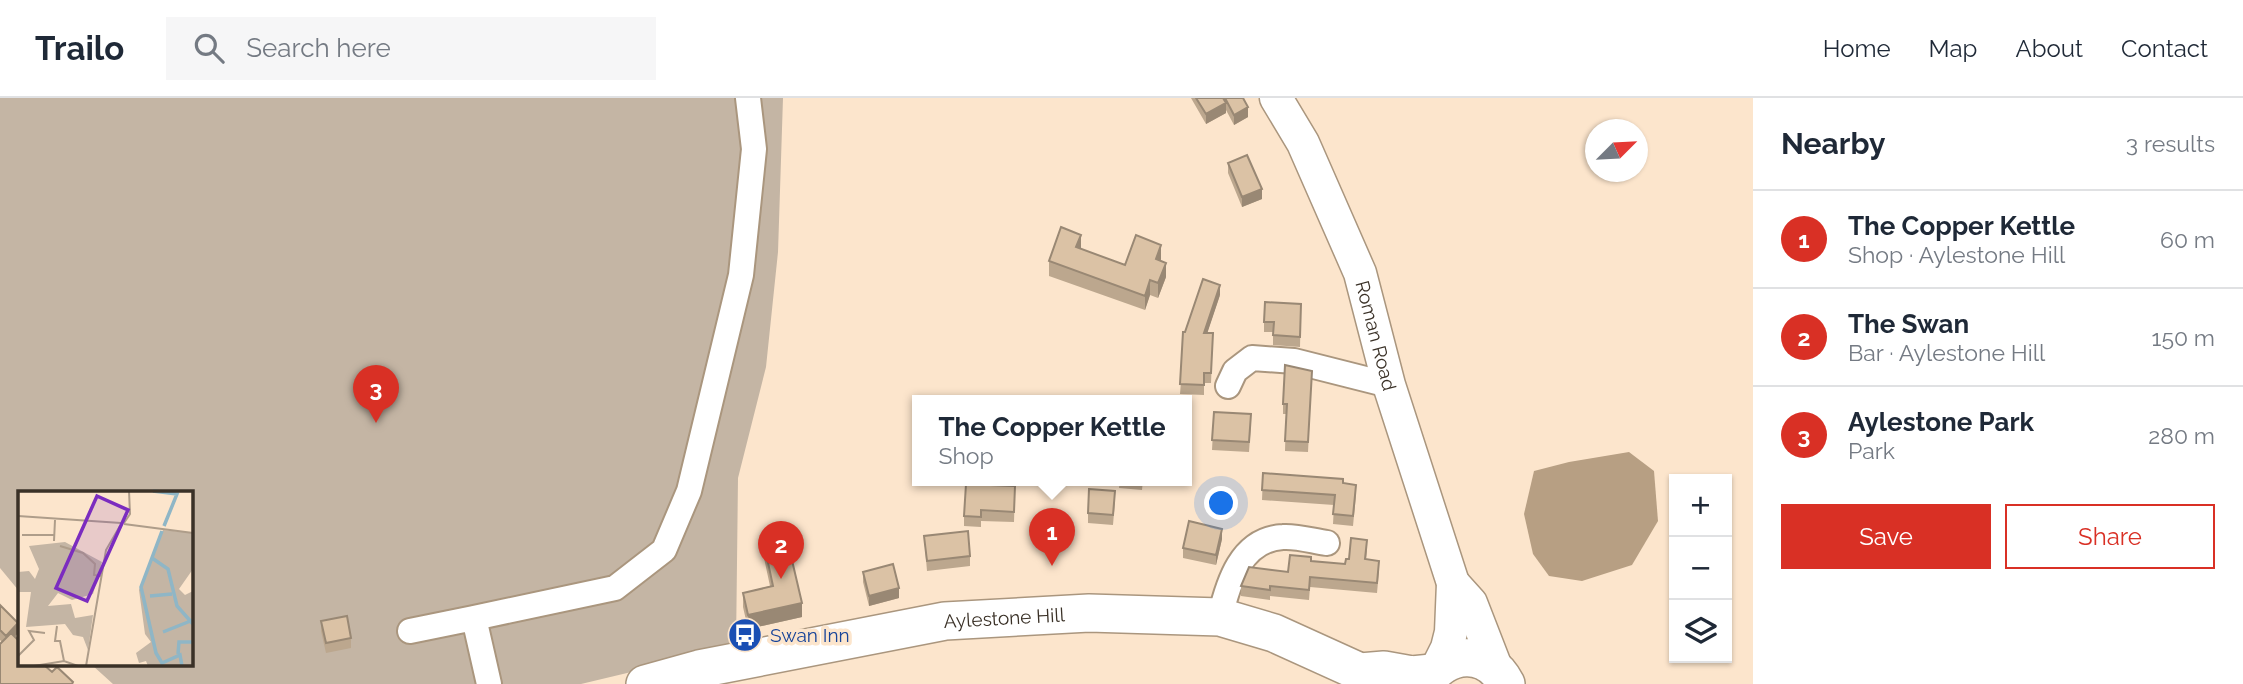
<!DOCTYPE html>
<meta charset="utf-8">
<style>
:root{--surface:#fff;--page:#f6f6f7;--text:#1f2937;--muted:#747a83;--line:#e0e1e3;--accent:#d93025}
body{margin:0;font-family:Raleway,sans-serif;background:var(--page);color:var(--text)}
.controls{position:absolute;right:21px;bottom:21px;display:grid;overflow:hidden;border-radius:0px;box-shadow:0 2px 5px #0004}
.controls button{width:63px;height:63px;display:grid;place-items:center;padding:0;border:0;border-bottom:2px solid var(--line);background:var(--surface);color:var(--text);font:35px sans-serif}
.compass{position:absolute;left:1585px;top:21px;width:63px;height:63px;border-radius:50%;background:var(--surface);box-shadow:0 2px 5px #0004;rotate:66deg}
.you{position:absolute;left:1222px;top:406px;width:24px;height:24px;margin:-18px;border:5px solid #fff;border-radius:50%;background:#1a73e8;box-shadow:0 0 0 10px #1a73e833}
.badge{display:grid;place-items:center;width:46px;height:46px;border-radius:50%;background:var(--accent);color:#fff;font-size:23px;font-weight:700}
.pin{position:absolute;translate:-50% -58px;filter:drop-shadow(0 2px 4px #0008)}
.pin::after{content:'';position:absolute;top:37px;width:24px;height:21px;background:inherit;clip-path:polygon(0 0,100% 0,50% 100%)}
.popup{position:absolute;left:912px;top:297px;width:280px;height:91px;box-sizing:border-box;display:grid;place-content:center;border-radius:0px;background:var(--surface);filter:drop-shadow(0 2px 5px #0005);font-size:23px;white-space:nowrap;color:var(--muted)}
.popup b{font-size:26px;color:var(--text)}
.popup::after{content:'';position:absolute;left:50%;top:100%;margin-left:-14px;border:14px solid transparent;border-top-color:var(--surface)}
.list{margin:0;padding:0;list-style:none}
h2{display:flex;justify-content:space-between;align-items:center;height:91px;margin:0;padding:0 28px;font-size:30px}
h2 small{font-size:23px;font-weight:400;color:var(--muted)}
.list li{display:grid;grid-template-columns:46px 1fr auto;gap:21px;align-items:center;box-sizing:border-box;height:98px;padding:0 28px;border-top:2px solid var(--line)}
.list b{display:block;font-size:26px;white-space:nowrap}
.list p{margin:0;font-size:23px;white-space:nowrap;color:var(--muted)}
.list em{font-size:23px;font-style:normal;color:var(--muted)}
.actions{display:flex;gap:14px;padding:21px 28px}
.actions a{flex:1;padding:16px 0;border:2px solid var(--accent);border-radius:0px;text-align:center;font-size:24px;color:var(--accent)}
.actions .main{background:var(--accent);color:#fff}
.icon{flex:none;width:38px;height:38px;fill:none;stroke:currentColor;stroke-width:2;stroke-linecap:round;stroke-linejoin:round}
.map{position:relative;flex:none;width:1753px;height:586px;overflow:hidden}
header{display:flex;align-items:center;gap:42px;box-sizing:border-box;height:98px;padding:0 35px;background:var(--surface);border-bottom:2px solid var(--line)}
header strong{font-size:33px}
nav{display:flex;gap:38px;margin-inline-start:auto;font-size:24px}
.search{width:490px;height:63px;background:var(--page);display:flex;align-items:center;gap:18px;box-sizing:border-box;padding:0 24px;border-radius:0px;color:var(--muted);font-size:26px}
main{display:flex}
aside{flex:1;background:var(--surface)}
.map>svg:first-child{display:block}
.green{fill:#c4b5a4}
.forest{fill:#b79f83}
.lines{fill:none;stroke-linecap:round;stroke-linejoin:round}
.minor-casing{stroke:#aa967e;stroke-width:28}
.major-casing{stroke:#aa967e;stroke-width:35}
.highway-casing{stroke:#aa967e;stroke-width:40}
.minor{stroke:#fff;stroke-width:24}
.major{stroke:#fff;stroke-width:32}
.highway{stroke:#fff;stroke-width:37}
.wall{fill:#bca78e}
.shaded-wall{fill:#998874}
.building{fill:#dbc2a5;stroke:#998874;stroke-width:2}
.labels{text-anchor:middle;dominant-baseline:central;stroke-width:7;stroke-linejoin:round;paint-order:stroke}
.street-label{font-size:19px;fill:#3a3127;stroke:#fce5cc}
.transit-label{font-size:19px;fill:#164399;stroke:#fce5cc;text-anchor:start}
.inset-river{fill:none;stroke:#8fb6c6;stroke-width:3.5}
.inset-road{fill:none;stroke:#ae9d8a;stroke-width:2}
.view{fill:#7b2cbf;fill-opacity:0.15;stroke:#7b2cbf;stroke-width:3.5}
.inset-edge{fill:none;stroke:#3a3127;stroke-width:3.5}
</style>
<header>
<strong>Trailo</strong>
<div class="search"><svg class="icon" aria-label="search" viewBox="0 0 24 24"><circle cx="10" cy="10" r="6"/><path d="M15 15l6 6"/></svg>Search here</div>
<nav><a>Home</a><a>Map</a><a>About</a><a>Contact</a></nav>
</header>
<main>
<div class="map">
<svg width="1753" height="586" viewBox="0 0 1753 586">
<rect width="100%" height="100%" fill="#fce5cc"/>
<path class="green" d="M0,0h783l-5,154 -12,115 -28,111 -2,169 -155,37h-468l-21,-19h99v-172h-172v98l-19,-23z"/>
<path class="forest" d="M1629,354l25,19 4,50 -26,44 -50,16 -33,-5 -16,-22 -9,-40 10,-43 35,-9z"/>
<g class="lines">
<g class="minor-casing">
<path id="minor" d="M1228,288l7,-15 17,-13 42,3 95,24
M1220,519c8,-34 21,-78 63,-80 14,-1 30,4 44,6
M410,533l64,-13
M489,586l-15,-66 141,-30 49,-38 25,-59 52,-216 13,-126 -6,-51"/>
</g>
<g class="major-casing">
<g id="major">
<path id="s1" d="M1276,0l27,45 57,130 29,112 64,198 -2,49 -4,16 -10,20"/>
<path d="M1453,485l18,20 26,67"/>
</g>
</g>
<g class="highway-casing">
<g id="highway">
<path id="s2" d="M645,586l54,-15 246,-48 144,-8 131,4 54,16 86,39 24,-2 28,5 20,-2"/>
<path d="M1425,586c20,-33 62,-37 81,0"/>
</g>
</g>
<use href="#minor" class="minor"/>
<use href="#major" class="major"/>
<use href="#highway" class="highway"/>
</g>
<path class="wall" d="M1191,0h52l5,19 -14,8 -8,-15v3l-20,11z
M1228,65l34,36 -20,8 -14,-34z
M1081,151l44,16 36,-6v2l5,16 -8,21 -8,-3 -5,15 -96,-34v-15z
M1220,197l-13,38h6l-2,50h-7v12l-24,-1 5,-62z
M1301,206l-1,43 -27,-2v-13h-9v-10z
M1312,273l-4,81 -23,-1 1,-37h-3v-10z
M1214,314l37,12 -2,28 -37,-2z
M1263,375l80,10 13,12 -3,31 -20,-2 1,-19 -72,-5z
M1120,382h23l-1,10 -23,-2z
M1015,388l-1,36 -33,-1v6l-17,-1v-10z
M1115,403l-2,24 -25,-2v-10z
M924,438l46,20v10l-43,5z
M1222,441l-6,26 -33,-7v-10z
M764,446l38,73 -54,12 -5,-22v-14l27,-7 -6,-28z
M1367,452l-1,10 13,11 -2,22 -67,-6 -1,13 -39,-4v4l-29,-4v-10l47,-14 23,-11 34,3 4,-5z
M863,474l36,26 -30,8 -6,-24z
M0,507l18,28 -3,4 37,35 21,12h-73l2,-42 -2,-2z
M321,523l30,17v10l-25,5 -5,-22z"/>
<path class="shaded-wall" d="M1226,5v10l-20,11v-10z
M1248,9v10l-14,8v-10z
M1262,91v10l-20,8v-10z
M1081,137v14l-5,-2z
M1161,147v14l-5,15v-15z
M1166,165v14l-8,21v-15z
M1150,182v15l-5,15v-14z
M1220,187v10l-16,48v-10z
M1222,431v10l-6,26v-10z
M899,490v10l-30,8v-10z
M802,505v14l-54,12v-14z
M18,525v10l-12,13v-10z"/>
<path class="building" d="M1196,0h27l3,5 -20,11z
M1225,0h18l5,9 -14,8z
M1247,57l15,34 -20,8 -14,-34z
M1061,129l20,8 -5,12 49,18 11,-30 25,10 -5,14 10,4 -8,20 -8,-3 -5,16 -96,-35z
M1203,181l17,6 -16,48h9l-2,40h-7v12l-24,-1 3,-52h2z
M1265,204l36,2 -1,33 -27,-2 1,-13h-10z
M1285,267l27,6 -4,71 -23,-1 2,-37h-4z
M1214,314l37,2 -2,28 -37,-2z
M1263,375l80,6v4l13,2 -3,31 -20,-2 2,-19 -73,-5z
M1120,382h23l-1,4 -23,-1z
M966,386l49,2 -1,26 -33,-2v7l-17,-1z
M1089,391l26,2 -2,24 -25,-2z
M1189,423l33,8 -6,26 -33,-7z
M968,433l2,25 -43,5 -3,-25z
M1351,440l16,2 -2,19 14,2 -2,22 -67,-6 -1,13 -39,-4v4l-29,-4 8,-19 39,5 2,-17 21,2v4l34,3 1,-5h3z
M787,441l15,64 -54,12 -5,-22 30,-7 -9,-42z
M893,466l6,24 -30,8 -6,-24z
M0,507l18,18 -12,13 -6,-6z
M347,518l4,22 -25,5 -5,-22z
M11,535l8,8v24h25l8,7 5,-5 16,15 -1,2h-72v-40z"/>
<defs>
<g id="bus-disc" transform="scale(1.75)"><circle r="9.5" fill="#1a4fb4" stroke="#fce5cc"/><path d="M-5-6H5V4H4V6H2V4H-2V6H-4V4H-5ZM-3.5-4V0h7V-4ZM-3.5 1.2v1.5H-2V1.2ZM2 1.2v1.5H3.5V1.2Z" fill="#fff"/></g>
</defs>
<g fill-rule="evenodd">
<use href="#bus-disc" x="745" y="537"/>
</g>
<g class="labels">
<g class="street-label">
<text stroke="none"><textPath href="#s1" startOffset="259">Roman Road</textPath></text>
<text stroke="none"><textPath href="#s2" startOffset="366">Aylestone Hill</textPath></text>
</g>
<g class="transit-label">
<text x="770" y="537">Swan Inn</text>
</g>
</g>
<g transform="translate(18 393)">
<rect width="175" height="175" fill="#fce5cc"/>
<path d="M145,39l30,3v36l-14,20 6,6 8,-4v75h-45l-2,-5 -7,2 -3,-10 15,-11 -6,-8 -6,-44zM47,51l37,20 -9,32 -21,6 -14,-7 -10,13 23,-2 4,14 18,-3 -5,35 -5,-13 -10,-2 -8,-11 -39,3 5,-35h-13v-20l11,-1 6,8 4,-10 -10,-23z" fill="#c4b5a4"/>
<path class="inset-river" d="M135,0l24,3 -13,32M144,40l-21,56 15,66 6,10 18,-8 2,11M134,67l16,11 9,37 16,18M132,105l22,-2M145,141l30,-12M160,163l1,-12h14"/>
<path class="inset-road" d="M0,25l103,7M106,32l6,-9 -1,-23M106,33l69,9M4,44h32M36,50l1,-21M42,55l23,7 12,11 -1,11 7,1M39,135l-2,15h5l4,20M0,165l16,-16 -5,-9 16,2M16,175l30,-5 14,5M68,175l20,-116 14,-24"/>
<path class="view" d="M79,5l31,14 -41,91 -31,-13z"/>
<rect width="175" height="175" class="inset-edge"/>
</g>
</svg>
<div class="controls">
<button>+</button>
<button>−</button>
<button><svg class="icon" aria-label="layers" viewBox="0 0 24 24"><path d="M12 4l9 5-9 5-9-5zM3 14l9 5 9-5"/></svg></button>
</div>
<svg class="compass" viewBox="-18 -18 36 36"><path d="M0-13l5 13h-10z" fill="#e53935"/><path d="M0 13l5-13h-10z" fill="#747a83"/></svg>
<div class="you"></div>
<div class="pin badge" style="left:1052px;top:468px">1</div>
<div class="popup"><b>The Copper Kettle</b>Shop</div>
<div class="pin badge" style="left:781px;top:481px">2</div>
<div class="pin badge" style="left:376px;top:325px">3</div>
</div>
<aside>
<h2>Nearby<small>3 results</small></h2>
<ul class="list">
<li><span class="badge">1</span><div><b>The Copper Kettle</b><p>Shop · Aylestone Hill</p></div><em>60 m</em></li>
<li><span class="badge">2</span><div><b>The Swan</b><p>Bar · Aylestone Hill</p></div><em>150 m</em></li>
<li><span class="badge">3</span><div><b>Aylestone Park</b><p>Park</p></div><em>280 m</em></li>
</ul>
<div class="actions"><a class="main">Save</a><a>Share</a></div>
</aside>
</main>
